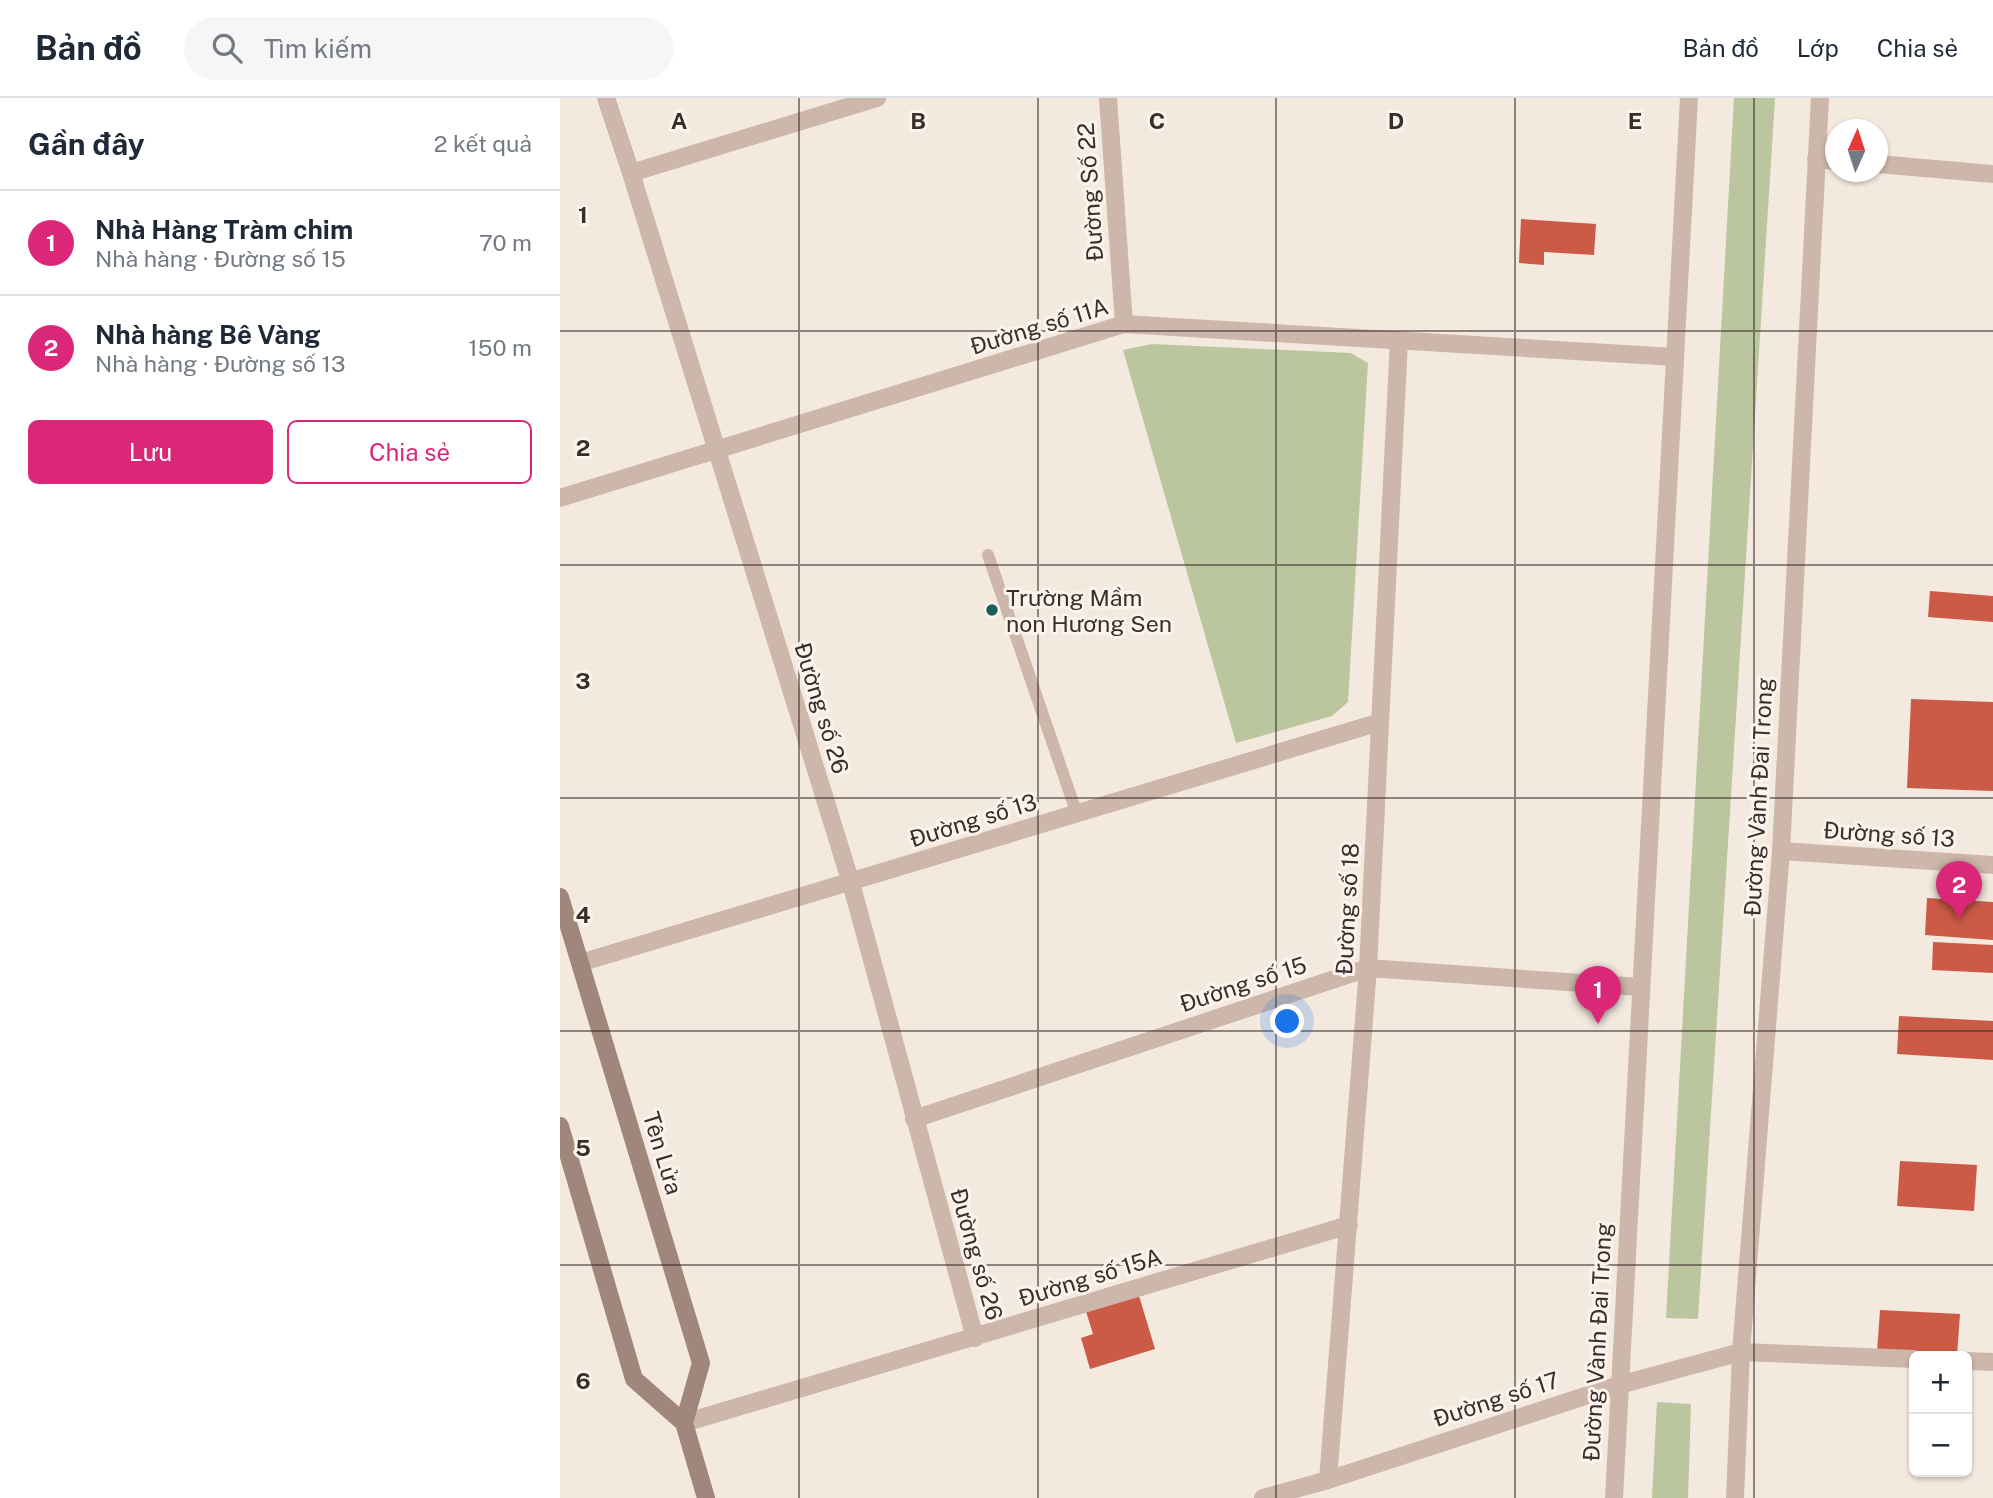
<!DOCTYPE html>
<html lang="vi">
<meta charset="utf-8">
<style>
:root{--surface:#fff;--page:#f6f6f7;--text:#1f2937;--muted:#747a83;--line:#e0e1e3;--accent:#db2777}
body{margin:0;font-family:"Public Sans",sans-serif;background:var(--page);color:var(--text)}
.controls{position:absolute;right:21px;bottom:21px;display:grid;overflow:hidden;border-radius:10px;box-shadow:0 2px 5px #0004}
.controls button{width:63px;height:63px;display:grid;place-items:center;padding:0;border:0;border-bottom:2px solid var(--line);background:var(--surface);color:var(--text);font:35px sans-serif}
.compass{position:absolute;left:1265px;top:21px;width:63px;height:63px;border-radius:50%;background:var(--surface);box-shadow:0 2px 5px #0004;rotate:3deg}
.you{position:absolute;left:728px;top:924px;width:24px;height:24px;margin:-18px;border:5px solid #fff;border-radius:50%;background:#1a73e8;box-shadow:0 0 0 10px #1a73e833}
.badge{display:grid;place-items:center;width:46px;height:46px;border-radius:50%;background:var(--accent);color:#fff;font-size:23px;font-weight:700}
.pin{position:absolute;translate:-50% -58px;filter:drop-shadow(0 2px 4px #0008)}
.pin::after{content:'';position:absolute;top:37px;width:24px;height:21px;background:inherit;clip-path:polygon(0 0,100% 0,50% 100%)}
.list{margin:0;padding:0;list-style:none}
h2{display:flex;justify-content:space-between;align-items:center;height:91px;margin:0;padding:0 28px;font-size:30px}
h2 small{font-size:23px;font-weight:400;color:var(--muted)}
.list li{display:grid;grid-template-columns:46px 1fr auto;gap:21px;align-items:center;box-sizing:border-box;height:105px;padding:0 28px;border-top:2px solid var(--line)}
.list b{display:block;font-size:26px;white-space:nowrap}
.list p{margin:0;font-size:23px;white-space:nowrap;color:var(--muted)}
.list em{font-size:23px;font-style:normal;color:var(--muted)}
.actions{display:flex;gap:14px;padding:21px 28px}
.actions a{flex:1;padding:16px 0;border:2px solid var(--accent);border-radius:10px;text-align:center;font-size:24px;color:var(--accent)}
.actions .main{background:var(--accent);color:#fff}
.icon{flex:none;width:38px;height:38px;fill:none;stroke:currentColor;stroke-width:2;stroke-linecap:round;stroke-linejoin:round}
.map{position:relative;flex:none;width:1433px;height:1400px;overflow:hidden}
header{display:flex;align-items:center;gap:42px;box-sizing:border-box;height:98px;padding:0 35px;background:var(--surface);border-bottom:2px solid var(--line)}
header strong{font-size:33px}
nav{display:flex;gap:38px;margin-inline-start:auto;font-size:24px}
.search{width:490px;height:63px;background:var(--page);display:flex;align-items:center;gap:18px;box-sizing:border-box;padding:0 24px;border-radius:38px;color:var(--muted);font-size:26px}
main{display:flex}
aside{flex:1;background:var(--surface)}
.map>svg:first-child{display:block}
.green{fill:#bbc59e}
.building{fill:#cb5b46}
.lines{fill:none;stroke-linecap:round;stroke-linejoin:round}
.service{stroke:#cdb7aa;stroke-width:12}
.minor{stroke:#cdb7aa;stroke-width:18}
.tertiary{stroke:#cdb7aa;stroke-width:18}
.secondary{stroke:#a1867b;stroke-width:18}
.grid{fill:none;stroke:#3b2e2a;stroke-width:2;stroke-opacity:0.55}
.poi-dot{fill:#1d5f5d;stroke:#fbf3ec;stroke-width:2.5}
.labels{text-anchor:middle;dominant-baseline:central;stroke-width:6;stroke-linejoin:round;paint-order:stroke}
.street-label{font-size:23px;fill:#3b2e2a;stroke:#fbf3ec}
.poi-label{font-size:23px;fill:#3b2e2a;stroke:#fbf3ec;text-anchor:start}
.grid-label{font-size:23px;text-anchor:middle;font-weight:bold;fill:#3b2e2a;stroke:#fbf3ec;stroke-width:6;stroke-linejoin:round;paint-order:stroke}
</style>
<header>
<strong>Bản đồ</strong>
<div class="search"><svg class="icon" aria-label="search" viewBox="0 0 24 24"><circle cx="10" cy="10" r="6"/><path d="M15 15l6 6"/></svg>Tìm kiếm</div>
<nav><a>Bản đồ</a><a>Lớp</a><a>Chia sẻ</a></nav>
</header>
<main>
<aside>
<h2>Gần đây<small>2 kết quả</small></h2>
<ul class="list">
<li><span class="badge">1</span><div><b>Nhà Hàng Tràm chim</b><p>Nhà hàng · Đường số 15</p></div><em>70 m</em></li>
<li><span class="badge">2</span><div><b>Nhà hàng Bê Vàng</b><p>Nhà hàng · Đường số 13</p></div><em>150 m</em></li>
</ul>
<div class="actions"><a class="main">Lưu</a><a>Chia sẻ</a></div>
</aside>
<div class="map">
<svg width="1433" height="1400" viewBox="0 0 1433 1400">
<rect width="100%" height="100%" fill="#f4e9df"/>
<path class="green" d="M1174,0h41l-77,1221 -32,-1z
M592,246l199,9 17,10 -20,339 -16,14 -96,27 -113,-393z
M1097,1304l34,2 -3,94h-36z"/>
<path class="building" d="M961,121l75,5 -2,31 -50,-3v13l-25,-2z
M1370,493l63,5v26l-65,-5z
M1351,601l82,3v89l-86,-3z
M1367,800l66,4v38l-68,-5z
M1373,844l60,3v28l-61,-3z
M1339,918l94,5v39l-96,-6z
M1340,1063l77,4 -3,46 -77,-5z
M577,1191l18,60 -65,20 -9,-31 12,-4 -9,-29z
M1320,1212l80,4 -3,42 -80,-4z"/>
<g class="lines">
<path class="service" d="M428,457l89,259"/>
<path class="minor" d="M46,0l25,75 220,710 124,455
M548,0l16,226
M1256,61l20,2
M1318,66l115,10
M71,75l246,-75
M0,400l564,-174 551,33
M1221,753l212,14
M20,865l800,-241
M354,1021l454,-151 272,19
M1407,1263l26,1
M124,1325l665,-198
M768,1382l40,-512 31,-628
M703,1400l65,-18 291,-95 122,-33 173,7"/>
<path class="tertiary" d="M1054,1400l75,-1400
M1175,1400l6,-146 40,-501 39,-753"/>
<path class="secondary" d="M0,799l141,466 -17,60
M0,1028l74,253 50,44 22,75"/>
</g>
<path class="grid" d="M239,0v1400M478,0v1400M716,0v1400M955,0v1400M1194,0v1400M0,233h1433M0,467h1433M0,700h1433M0,933h1433M0,1167h1433"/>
<circle class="poi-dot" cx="432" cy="512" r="7"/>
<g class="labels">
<g class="street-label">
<text transform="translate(530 94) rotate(-94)">Đường Số 22</text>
<text transform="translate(479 228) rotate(-17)">Đường số 11A</text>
<text transform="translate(262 610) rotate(73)">Đường số 26</text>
<text transform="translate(1198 699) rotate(-87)">Đường Vành Đai Trong</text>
<text transform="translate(413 722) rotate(-17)">Đường số 13</text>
<text transform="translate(1329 736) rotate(4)">Đường số 13</text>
<text transform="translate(787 811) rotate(-87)">Đường số 18</text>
<text transform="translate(683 886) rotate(-18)">Đường số 15</text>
<text transform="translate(103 1055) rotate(73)">Tên Lửa</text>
<text transform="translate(417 1156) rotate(74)">Đường số 26</text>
<text transform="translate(530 1179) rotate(-17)">Đường số 15A</text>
<text transform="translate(1037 1244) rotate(-87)">Đường Vành Đai Trong</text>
<text transform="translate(936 1301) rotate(-18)">Đường số 17</text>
</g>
<g class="poi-label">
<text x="446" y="499">Trường Mầm<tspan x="446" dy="26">non Hương Sen</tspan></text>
</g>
</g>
<g class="grid-label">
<text x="119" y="31">A</text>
<text x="358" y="31">B</text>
<text x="597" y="31">C</text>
<text x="836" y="31">D</text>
<text x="1075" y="31">E</text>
<text x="23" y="125">1</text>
<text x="23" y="358">2</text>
<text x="23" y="591">3</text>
<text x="23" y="825">4</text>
<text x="23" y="1058">5</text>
<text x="23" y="1291">6</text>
</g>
</svg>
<div class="controls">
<button>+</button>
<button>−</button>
</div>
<svg class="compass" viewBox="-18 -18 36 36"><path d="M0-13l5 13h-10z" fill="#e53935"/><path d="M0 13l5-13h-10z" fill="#747a83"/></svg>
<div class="you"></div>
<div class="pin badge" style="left:1038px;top:926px">1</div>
<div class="pin badge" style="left:1399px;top:821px">2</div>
</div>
</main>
